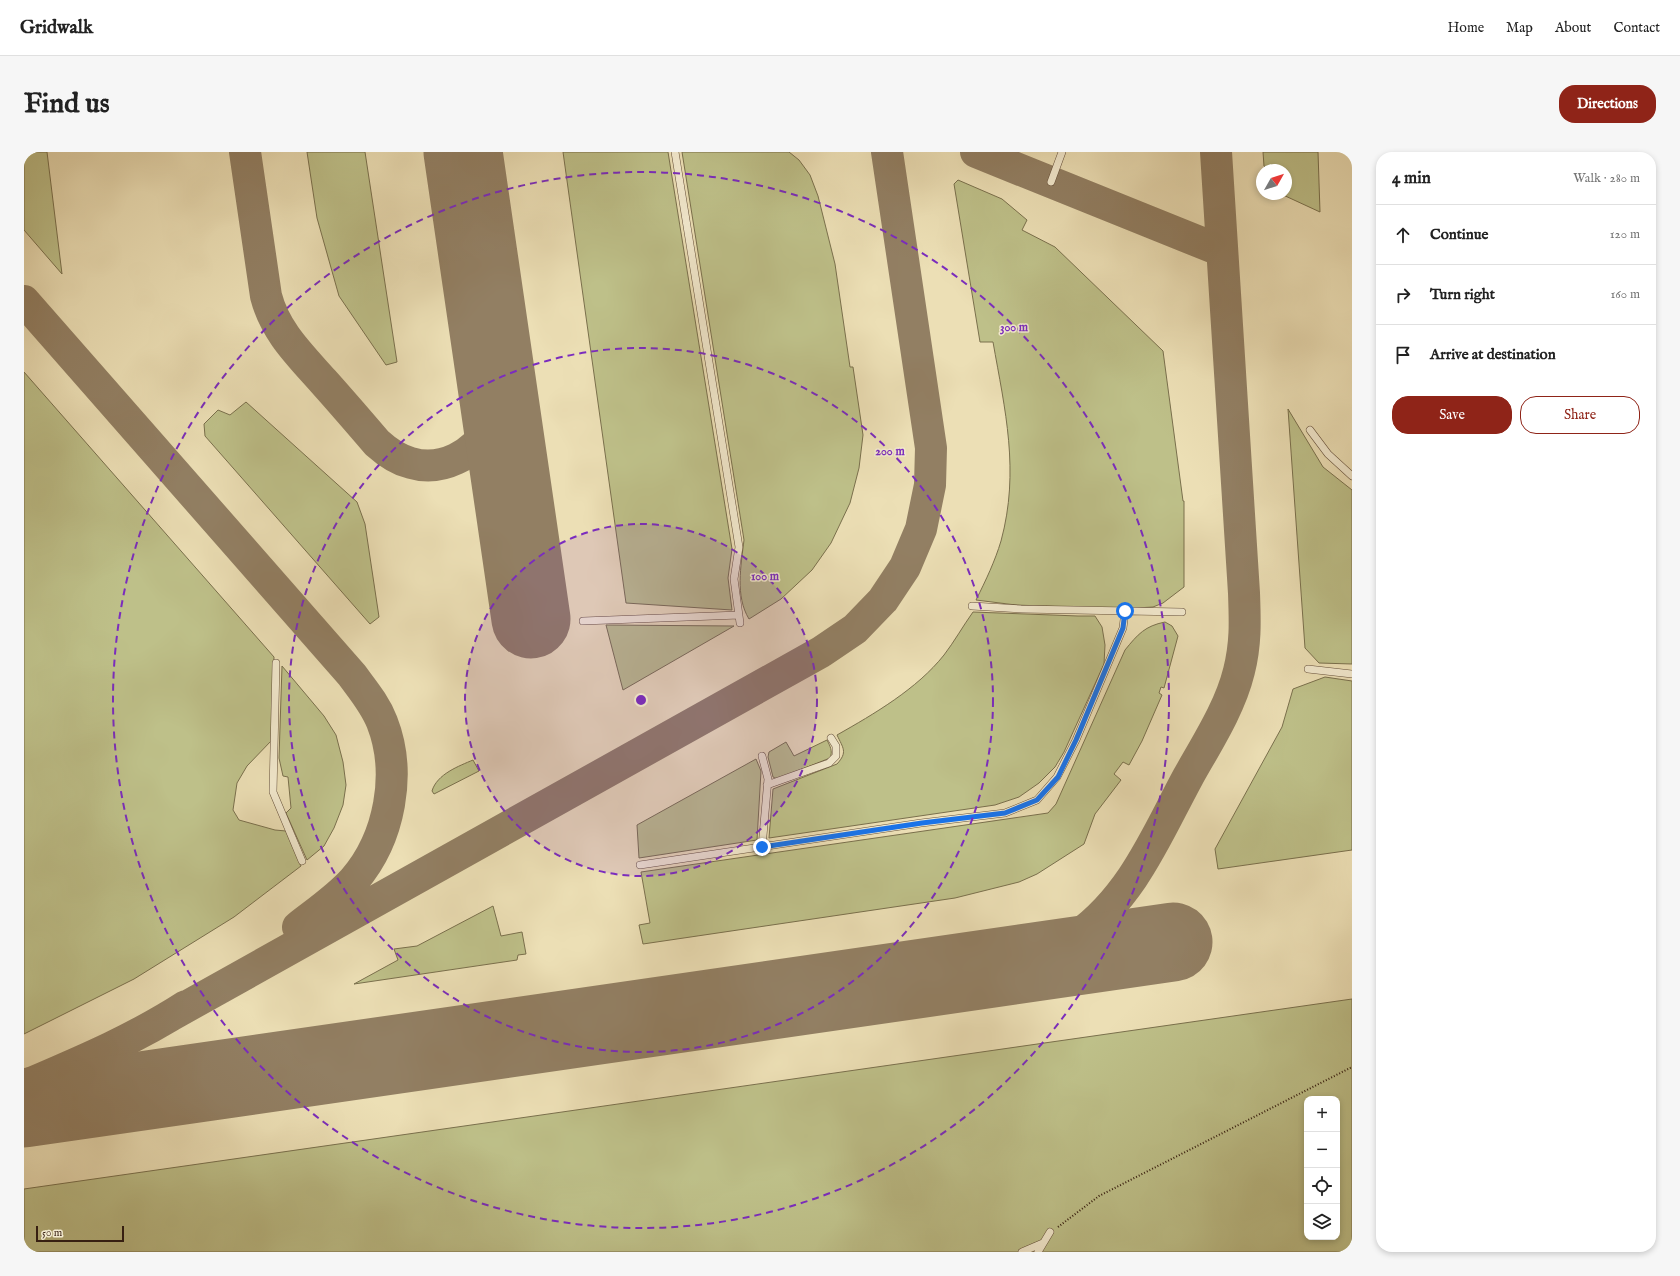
<!DOCTYPE html>
<meta charset="utf-8">
<style>
:root{--surface:#fff;--page:#f6f6f6;--text:#222;--muted:#767676;--line:#e0e0e0;--accent:#8f2418}
body{margin:0;font-family:"IM FELL English",serif;background:var(--page);color:var(--text)}
.controls{position:absolute;right:12px;bottom:12px;display:grid;overflow:hidden;border-radius:8px;box-shadow:0 2px 6px #0003}
.controls button{width:36px;height:36px;display:grid;place-items:center;padding:0;border:0;border-bottom:1px solid var(--line);background:var(--surface);color:var(--text);font:20px sans-serif}
.compass{position:absolute;left:1232px;top:12px;width:36px;height:36px;border-radius:50%;background:var(--surface);box-shadow:0 2px 6px #0003;rotate:51deg}
.scale{position:absolute;left:12px;bottom:10px;width:88px;box-sizing:border-box;padding-left:4px;border:2px solid #371f11;border-top:0;font-size:11px;line-height:14px;white-space:nowrap;color:#371f11;-webkit-text-stroke:3px #f3eacf;paint-order:stroke}
.stop{position:absolute;width:12px;height:12px;margin:-9px;border:3px solid #1a73e8;border-radius:50%;background:#fff}
.stop.end{background:#1a73e8;border-color:#fff;box-shadow:0 1px 4px #0008}
.list{margin:0;padding:0;list-style:none}
h2{display:flex;justify-content:space-between;align-items:center;height:52px;margin:0;padding:0 16px;font-size:17px}
h2 small{font-size:13px;font-weight:400;color:var(--muted)}
.list li{display:grid;grid-template-columns:26px 1fr auto;gap:12px;align-items:center;box-sizing:border-box;height:60px;padding:0 16px;border-top:1px solid var(--line)}
.list b{display:block;font-size:15px;white-space:nowrap}
.list em{font-size:13px;font-style:normal;color:var(--muted)}
.actions{display:flex;gap:8px;padding:12px 16px}
.actions a{flex:1;padding:9px 0;border:1px solid var(--accent);border-radius:16px;text-align:center;font-size:14px;color:var(--accent)}
.actions .main{background:var(--accent);color:#fff}
.icon{flex:none;width:22px;height:22px;fill:none;stroke:currentColor;stroke-width:2;stroke-linecap:round;stroke-linejoin:round}
.map{position:relative;flex:none;width:1328px;height:1100px;overflow:hidden;border-radius:16px}
header{display:flex;align-items:center;gap:24px;box-sizing:border-box;height:56px;padding:0 20px;background:var(--surface);border-bottom:1px solid var(--line)}
header strong{font-size:19px}
nav{display:flex;gap:22px;margin-inline-start:auto;font-size:14px}
.intro{display:flex;align-items:center;justify-content:space-between;box-sizing:border-box;height:96px;padding:0 24px}
h1{margin:0;font-size:28px}
.button{padding:10px 18px;border-radius:16px;background:var(--accent);color:#fff;font-size:14px;font-weight:700}
main{display:flex;gap:24px;padding:0 24px}
aside{flex:1;background:var(--surface);border-radius:16px;box-shadow:0 2px 6px #0003}
.map>svg:first-child{display:block}
.green{fill:#bec089;stroke:#7a704d;fill-rule:evenodd}
.lines{fill:none;stroke-linecap:round;stroke-linejoin:round}
.taxiway{stroke:#927f63;stroke-width:32}
.runway{stroke:#927f63;stroke-width:79}
.lane-casing{stroke:#644f3a;stroke-width:8}
.path{stroke:#371f11;stroke-width:2;stroke-dasharray:1 2;stroke-linecap:butt}
.lane{stroke:#f3eacf;stroke-width:7}
.route{stroke:#1a73e8;stroke-width:5}
.ring{fill:none;stroke:#7b2cbf;stroke-width:2;stroke-dasharray:7 5}
.centre{fill:#7b2cbf;stroke:#f3eacf;stroke-width:2}
.ring-label{font-size:12px;text-anchor:middle;font-weight:bold;fill:#7b2cbf;stroke:#f3eacf;stroke-width:3;stroke-linejoin:round;paint-order:stroke}
</style>
<header>
<strong>Gridwalk</strong>
<nav><a>Home</a><a>Map</a><a>About</a><a>Contact</a></nav>
</header>
<div class="intro"><h1>Find us</h1><a class="button">Directions</a></div>
<main>
<div class="map">
<svg width="1328" height="1100" viewBox="0 0 1328 1100">
<rect width="100%" height="100%" fill="#ecdfb5"/>
<filter id="stains"><feTurbulence type="fractalNoise" baseFrequency=".005" numOctaves="4"/><feColorMatrix values="0 0 0 0 .2 0 0 0 0 .09 0 0 0 0 .02 0 0 0 .5 -.17"/></filter>
<radialGradient id="worn" r=".72"><stop offset=".6" stop-color="#630" stop-opacity="0"/><stop offset="1" stop-color="#630" stop-opacity=".3"/></radialGradient>
<path class="green" d="M0,0h23l15,122 -38,-44z
M283,0h58l32,210 -11,3 -47,-69 -22,-78z
M539,0h105l64,397 -4,29 4,32 -106,-7z
M658,0h107l10,8 11,15 8,21 17,68 15,103h3l10,68 -4,33 -9,35 -19,40 -19,27 -31,29 -32,20c-14,-23 -8,-53 -5,-79z
M1239,0h55l2,60 -39,-18h5v-24h-18l-4,-4z
M934,28l44,19 25,21 -5,10 33,17 108,104 20,150h1v86l-21,16 -10,4 -34,2 -103,-4 -40,-5c10,-20 19,-39 25,-59 19,-70 4,-131 -8,-199h-13l-26,-158z
M0,220l250,285 -3,84 -24,25 -10,17 -4,27 6,10 36,10 11,1 15,35 -67,51 -100,62 -110,55z
M222,250l111,100 8,22 14,93 -9,7 -165,-188 -1,-12 14,-14 12,5z
M1264,257l35,58 29,23v174l-33,-1 -14,-15z
M949,460l105,4h17l7,11 3,18 -1,19 -40,88 -9,15 -16,16 -20,14 -24,8 -226,33 4,-49 64,-25c11,-12 6,-16 0,-29 37,-21 80,-46 107,-80 10,-13 19,-29 29,-43z
M1141,470l7,4 6,10 -14,52 -3,-1 -2,6 3,2 -20,46 -13,24 -6,-3 -9,12 7,6 -26,34 -11,30 -47,30 -18,8 -64,16 -312,46 -4,-19 11,-2 -9,-51 407,-59 8,-9 69,-154c13,-16 20,-24 40,-28z
M582,473l128,1 -111,64z
M258,514l42,50 12,19 7,27 3,23 -3,20 -9,23 -10,18 -17,14 -21,-47 5,-5 -3,-31 -5,-1 -4,-18z
M1301,525l27,4v169l-134,19 -3,-20 67,-122 11,-38z
M803,588c3,6 6,11 3,18l-53,21 -4,-2 -5,-20 1,-5 17,-10 8,14z
M732,607l5,12 -4,69 -118,18 -2,-33z
M449,608l6,11 -45,23 -2,-3c5,-17 27,-25 41,-31z
M469,754l8,30 21,-4 4,22 -8,1 -1,5 -163,24 44,-24 -4,-11 23,-3z
M1328,847v253h-1328v-63zM1283,947h30v138h-30z"/>
<g class="lines">
<path class="taxiway" d="M221,0l21,144c9,35 33,58 57,85 18,20 36,41 54,62 10,9 21,17 34,20 30,9 64,-8 78,-36 5,-10 6,-22 8,-33
M952,0l246,99
M0,149l328,374c11,15 23,29 30,47 20,51 8,116 -28,158 -16,18 -37,32 -56,47
M957,818c33,-8 68,-14 96,-34 56,-40 80,-102 111,-159 19,-34 42,-69 51,-106 7,-28 6,-50 5,-78l-28,-441
M144,865l653,-365 34,-23 28,-29 22,-33 16,-38 9,-44 1,-37 -44,-296
M0,934c56,-24 111,-47 162,-80"/>
<path class="runway" d="M439,0l68,467
M0,956l1149,-166"/>
<g class="lane-casing">
<path id="lane" d="M651,0l64,395 -5,32 6,44
M1027,30l11,-30
M1286,278l18,24 24,22
M948,454l49,3 161,3
M559,469l156,-6
M252,511l-3,129 29,69
M1284,517l44,5
M738,604l6,23 -6,68
M743,633l62,-22 7,-7v-10l-5,-8
M616,713l281,-42 84,-10 32,-13 20,-23 19,-37 47,-112 2,-17
M998,1100l21,-9
M1014,1100l12,-20"/>
</g>
<path class="path" d="M1034,1075l41,-31 253,-129"/>
<use href="#lane" class="lane"/>
</g>
<g class="lines">
<path class="route" d="M738,695l160,-24 83,-10 32,-13 21,-23 18,-37 47,-112 2,-17"/>
</g>
<circle cx="617" cy="548" r="176" fill="#7b2cbf" fill-opacity=".12"/>
<g class="ring">
<circle cx="617" cy="548" r="176"/>
<circle cx="617" cy="548" r="352"/>
<circle cx="617" cy="548" r="528"/>
</g>
<circle cx="617" cy="548" r="6" class="centre"/>
<g class="ring-label">
<text x="990" y="179">300 m</text>
<text x="866" y="303">200 m</text>
<text x="741" y="428">100 m</text>
</g>
<rect width="100%" height="100%" filter="url(#stains)"/>
<rect width="100%" height="100%" fill="url(#worn)"/>
</svg>
<div class="controls">
<button>+</button>
<button>−</button>
<button><svg class="icon" aria-label="locate" viewBox="0 0 24 24"><circle cx="12" cy="12" r="6"/><path d="M12 2v4M12 18v4M2 12h4M18 12h4"/></svg></button>
<button><svg class="icon" aria-label="layers" viewBox="0 0 24 24"><path d="M12 4l9 5-9 5-9-5zM3 14l9 5 9-5"/></svg></button>
</div>
<svg class="compass" viewBox="-18 -18 36 36"><path d="M0-13l5 13h-10z" fill="#e53935"/><path d="M0 13l5-13h-10z" fill="#767676"/></svg>
<div class="scale">50 m</div>
<div class="stop" style="left:1101px;top:459px"></div>
<div class="stop end" style="left:738px;top:695px"></div>
</div>
<aside>
<h2>4 min<small>Walk · 280 m</small></h2>
<ul class="list">
<li><svg class="icon" aria-label="ahead" viewBox="0 0 24 24"><path d="M12 20V5M6 11l6-6 6 6"/></svg><div><b>Continue</b></div><em>120 m</em></li>
<li><svg class="icon" aria-label="right" viewBox="0 0 24 24"><path d="M7 20v-9h11M14 6l5 5-5 5"/></svg><div><b>Turn right</b></div><em>160 m</em></li>
<li><svg class="icon" aria-label="arrive" viewBox="0 0 24 24"><path d="M6 21V4h12l-3 4 3 4H6"/></svg><div><b>Arrive at destination</b></div></li>
</ul>
<div class="actions"><a class="main">Save</a><a>Share</a></div>
</aside>
</main>
